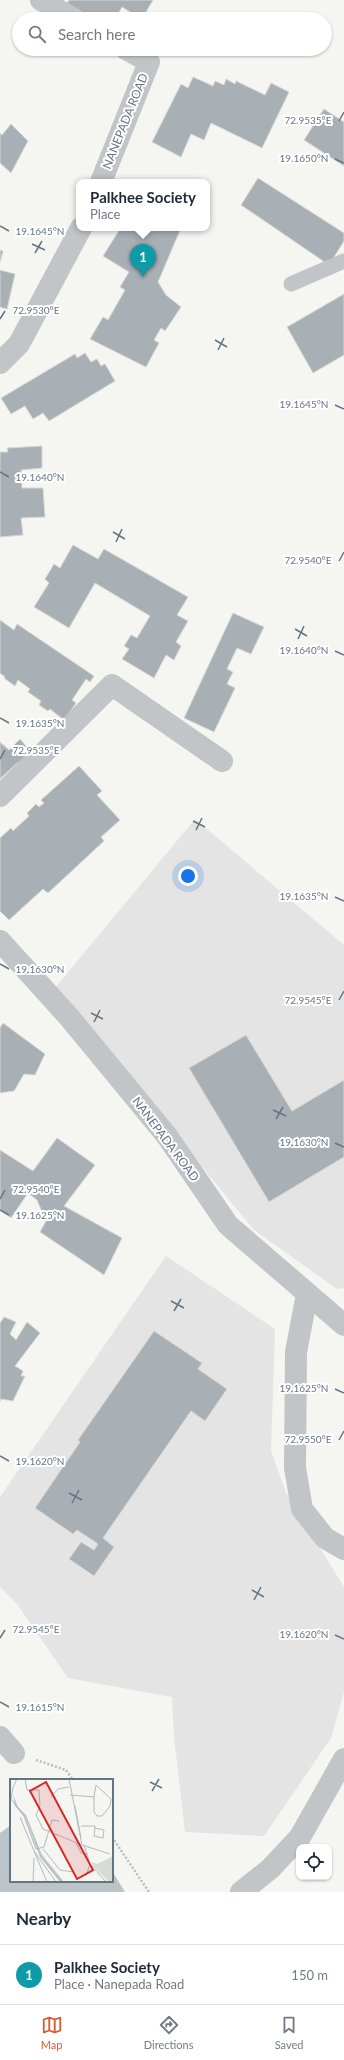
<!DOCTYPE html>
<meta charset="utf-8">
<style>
:root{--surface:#fff;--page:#f6f6f7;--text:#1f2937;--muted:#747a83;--line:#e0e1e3;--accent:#d85b2f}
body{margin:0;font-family:Lato,sans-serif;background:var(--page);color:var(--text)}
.controls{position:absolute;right:12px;bottom:12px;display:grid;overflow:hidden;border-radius:8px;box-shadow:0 1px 3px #0004}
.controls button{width:36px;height:36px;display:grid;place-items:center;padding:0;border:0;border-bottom:1px solid var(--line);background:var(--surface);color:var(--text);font:20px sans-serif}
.you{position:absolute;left:188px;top:876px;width:14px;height:14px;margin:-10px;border:3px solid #fff;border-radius:50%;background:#1a73e8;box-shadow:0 0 0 6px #1a73e833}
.badge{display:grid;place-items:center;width:26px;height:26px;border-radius:50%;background:var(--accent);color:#fff;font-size:13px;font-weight:700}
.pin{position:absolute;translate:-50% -33px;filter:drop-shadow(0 1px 2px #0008)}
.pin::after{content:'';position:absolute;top:21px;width:14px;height:12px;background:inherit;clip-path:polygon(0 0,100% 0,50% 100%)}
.popup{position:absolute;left:76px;top:179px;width:134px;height:52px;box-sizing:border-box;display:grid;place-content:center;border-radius:8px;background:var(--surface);filter:drop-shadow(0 1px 3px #0005);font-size:13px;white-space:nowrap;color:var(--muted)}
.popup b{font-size:15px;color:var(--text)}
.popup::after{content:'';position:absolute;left:50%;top:100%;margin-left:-8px;border:8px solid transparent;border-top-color:var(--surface)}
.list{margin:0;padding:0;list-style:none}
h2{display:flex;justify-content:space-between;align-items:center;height:52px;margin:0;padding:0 16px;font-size:17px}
h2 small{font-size:13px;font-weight:400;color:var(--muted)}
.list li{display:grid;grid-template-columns:26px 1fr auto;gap:12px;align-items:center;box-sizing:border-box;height:60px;padding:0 16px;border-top:1px solid var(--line)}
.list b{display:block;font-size:15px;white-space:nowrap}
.list p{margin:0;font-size:13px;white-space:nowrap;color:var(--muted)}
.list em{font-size:13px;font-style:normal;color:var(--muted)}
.icon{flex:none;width:22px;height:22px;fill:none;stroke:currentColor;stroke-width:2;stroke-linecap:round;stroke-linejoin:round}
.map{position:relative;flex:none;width:344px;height:1892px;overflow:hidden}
.search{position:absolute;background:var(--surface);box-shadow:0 1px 3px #0004;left:12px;right:12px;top:12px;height:44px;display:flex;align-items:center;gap:10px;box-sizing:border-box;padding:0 14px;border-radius:22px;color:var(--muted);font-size:15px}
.sheet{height:112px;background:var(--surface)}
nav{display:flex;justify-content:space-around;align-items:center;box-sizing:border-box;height:56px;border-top:1px solid var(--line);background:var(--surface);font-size:11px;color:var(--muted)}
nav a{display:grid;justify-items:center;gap:2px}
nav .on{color:var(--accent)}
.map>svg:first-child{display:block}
.built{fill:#e3e4e3}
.water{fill:#bbc4c9}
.building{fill:#a8afb5;stroke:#d7d7d5}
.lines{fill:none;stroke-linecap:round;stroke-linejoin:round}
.path{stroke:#bbbdbf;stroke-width:2.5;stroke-dasharray:2 2;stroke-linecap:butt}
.lane{stroke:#c1c5c8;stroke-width:15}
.street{stroke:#c1c5c8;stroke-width:22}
.ticks{fill:none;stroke:#667481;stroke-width:1.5}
.labels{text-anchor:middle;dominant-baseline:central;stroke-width:4;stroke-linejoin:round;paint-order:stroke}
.street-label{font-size:12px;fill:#667481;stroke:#fff}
.inset-road{fill:none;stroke:#b3b9be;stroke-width:1}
.view{fill:#d62828;fill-opacity:0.15;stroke:#d62828;stroke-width:2}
.inset-edge{fill:none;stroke:#667481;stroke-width:2}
.ticks-label{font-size:10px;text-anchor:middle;fill:#667481;stroke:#fff;stroke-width:4;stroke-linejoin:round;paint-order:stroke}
</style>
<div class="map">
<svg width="344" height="1892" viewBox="0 0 344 1892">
<rect width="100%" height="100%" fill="#f5f5f2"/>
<path class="built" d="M195,819l149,126v343l-7,1 -83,-59 -199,-242z
M166,1256l109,73 -4,122 15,42 58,94v105l-13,46 -67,98 -79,-4 -11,-96 -2,-39 -104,-19 -51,-74 -17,-17v-90z"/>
<path class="water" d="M11,1825v56h101v-10l13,21h-125v-59z"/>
<path class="building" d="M69,0h84l-11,19 -20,-12 -7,12h-38l-14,-8z
M193,77l20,9 2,-5 9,4 2,-6 9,5 1,-3 29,14 6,-12 18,9 -27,56 -51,-25 -7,17 -13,-6 -10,23 -29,-15 29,-58 7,4z
M324,109l20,13v44l-40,-26z
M11,124l17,17 -17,32 -11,-10v-30l2,2z
M258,178l86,55v8l-15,24 -88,-60z
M136,228h45l-23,54 8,13 15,12 -16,24 -4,-3 -7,12 5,3 -13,24 -56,-28 13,-22 5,3 17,-30 -5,-3 9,-15 -26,-16 17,-27z
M0,250l3,1 -3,11z
M0,270l15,4 -8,35 -7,-2z
M344,294v61l-31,18 -26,-46z
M85,353l6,9 6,-3 4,7 4,-2 10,17 -66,40 -6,-8 -10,6 -8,-13 -14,8 -10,-16 74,-44 2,4z
M42,446v22l-21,2 1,18h21l2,29 -24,1 2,17 -23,2v-85h8l-1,-4z
M73,545l25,14 6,-10 84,48 -11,18 11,6 -12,21 5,4 -7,14 -8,-5 -12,23 -32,-19 7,-10 -5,-3 7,-11 6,3 13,-22 -55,-33 -26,45 -35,-21 15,-24 -4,-4 9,-15 6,4z
M233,613l31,14 -13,27 -14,-6 -10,21 6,3 -6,12 8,4 -21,44 -30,-14z
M0,620l14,10 3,-6 77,52 -4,6 -4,-3 -14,21 4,3 -12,17 -14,-11 -2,2 -9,-6 2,-4 -13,-9 2,-3 -12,-9 -3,6 -11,-8 1,-1 -5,-4z
M20,739l13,15 -17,10 -16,15v-37l9,8z
M79,766l23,25 -5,4 23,25 -19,17 3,4 -56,52 -5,-4 -34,31 -9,-9v-73l11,-10 2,3 16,-15 -2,-3 9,-9 3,3 5,-4 -3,-3z
M3,1023l42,31 -10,21 -11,-1 -10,17 -14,2v-65z
M246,1035l46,76 52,-31v77l-75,45 -80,-134z
M57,1138l38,27 -31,41 58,32 -18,37 -64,-43 6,-11 -9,-21 -9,-7 -17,25 -11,-8v-60l33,21z
M4,1317l12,5 -6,12 6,6 11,-18 13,11 -25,33 8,5 -2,5h4l-12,25 -12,-2 -1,3v-79z
M154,1331l48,32 -4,6 29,20 -22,32 -14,-10 -88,127 11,9 -20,29 -25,-17 12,-17 13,8 4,-6 -21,-14 -4,4 -38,-26 45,-66 -2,-2z"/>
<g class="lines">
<path class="path" d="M36,1760l30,10 7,10
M112,1837l37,55"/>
<path class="lane" d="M291,284l53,-23"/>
<path class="street" d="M41,0l33,19
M101,182l48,-120 -23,-13
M0,363l19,-19 62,-116
M0,796l112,-111 110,76
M0,941l69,76 98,119 61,89 116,100
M307,1294l-11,58 -1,116 7,41 23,29 19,11
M0,1737l14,16
M241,1892l29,-23 30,-32 44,-78"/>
</g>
<path class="ticks" d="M339,121l5,-9M335,159l9,4M0,226l9,5M32,244l13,6M35,253l7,-12M0,319l5,-8M215,340l12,7M218,350l6,-12M335,405l9,4M0,472l9,5M113,532l12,7M116,542l6,-13M339,561l5,-9M295,629l12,7M298,639l6,-13M335,651l9,4M0,718l9,5M0,759l5,-9M193,821l12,6M196,830l6,-12M335,897l9,4M0,964l9,5M339,1000l5,-9M91,1013l12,6M94,1022l6,-12M273,1110l13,6M276,1119l7,-12M335,1143l9,4M0,1199l5,-9M0,1210l9,5M171,1301l13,7M174,1311l7,-12M335,1389l9,4M339,1440l5,-9M0,1456l9,5M69,1493l13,7M72,1503l7,-13M252,1590l12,7M254,1600l7,-13M335,1635l9,4M0,1638l5,-8M0,1702l9,5M150,1782l12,6M152,1791l7,-12"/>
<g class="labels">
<g class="street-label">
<text transform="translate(125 121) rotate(-68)">NANEPADA ROAD</text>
<text transform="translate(166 1139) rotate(53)">NANEPADA ROAD</text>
</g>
</g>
<g transform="translate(10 1779)">
<rect width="103" height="103" fill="#f5f5f2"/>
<path d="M103,77v26h-4l-17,-17v-3l5,2z" fill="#d6dcd3"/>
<path d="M3,16l5,12 8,8 16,40 22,27h-4l-20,-25 -15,-40 -10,-11z" fill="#bbc4c9"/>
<path class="inset-road" d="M7,0l-4,8 -2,12 13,17 12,33 8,-2 8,-27 7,1M15,0l2,11h12l1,16 -4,9 7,14 39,16M59,0l13,66 28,9M60,16l24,2v15l3,4h5l8,-10 1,-7 -15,-14 -2,12M41,18l7,-8 11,-2M65,27l6,32M10,38l14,34 22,31M71,47h14v2l-1,8 9,2 1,-8 -9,-2M66,64l5,10 7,1M74,66l6,19 -4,12M33,70l17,21 14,2M24,72l13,31M80,85l16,18M23,103l1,-24"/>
<path class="view" d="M36,3l47,88 -16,9 -47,-88z"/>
<rect width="103" height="103" class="inset-edge"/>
</g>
<g class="ticks-label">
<text x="308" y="124">72.9535°E</text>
<text x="304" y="162">19.1650°N</text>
<text x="40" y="235">19.1645°N</text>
<text x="36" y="314">72.9530°E</text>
<text x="304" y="408">19.1645°N</text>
<text x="40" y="481">19.1640°N</text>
<text x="308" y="564">72.9540°E</text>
<text x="304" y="654">19.1640°N</text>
<text x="40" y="727">19.1635°N</text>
<text x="36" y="754">72.9535°E</text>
<text x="304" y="900">19.1635°N</text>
<text x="40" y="973">19.1630°N</text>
<text x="308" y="1004">72.9545°E</text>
<text x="304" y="1146">19.1630°N</text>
<text x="36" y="1193">72.9540°E</text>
<text x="40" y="1219">19.1625°N</text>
<text x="304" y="1392">19.1625°N</text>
<text x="308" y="1443">72.9550°E</text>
<text x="40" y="1465">19.1620°N</text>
<text x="36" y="1633">72.9545°E</text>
<text x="304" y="1638">19.1620°N</text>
<text x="40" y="1711">19.1615°N</text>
</g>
</svg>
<div class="controls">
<button><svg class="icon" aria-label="locate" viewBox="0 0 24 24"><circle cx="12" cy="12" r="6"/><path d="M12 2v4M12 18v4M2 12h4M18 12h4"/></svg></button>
</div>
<div class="you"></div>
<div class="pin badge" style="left:143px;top:277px;background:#0f9aa8">1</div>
<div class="popup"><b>Palkhee Society</b>Place</div>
<div class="search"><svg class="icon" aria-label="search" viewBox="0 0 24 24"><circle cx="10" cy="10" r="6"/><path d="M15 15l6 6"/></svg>Search here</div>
</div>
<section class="sheet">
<h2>Nearby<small></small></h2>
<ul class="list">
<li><span class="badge" style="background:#0f9aa8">1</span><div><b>Palkhee Society</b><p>Place · Nanepada Road</p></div><em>150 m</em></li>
</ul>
</section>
<nav>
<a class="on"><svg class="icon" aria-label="map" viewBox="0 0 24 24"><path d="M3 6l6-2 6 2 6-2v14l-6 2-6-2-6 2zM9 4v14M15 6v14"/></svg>Map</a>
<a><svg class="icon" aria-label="directions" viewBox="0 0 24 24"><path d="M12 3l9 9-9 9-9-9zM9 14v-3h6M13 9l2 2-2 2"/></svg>Directions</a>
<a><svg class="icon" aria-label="saved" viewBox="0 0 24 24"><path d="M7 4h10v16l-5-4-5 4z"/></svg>Saved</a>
</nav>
